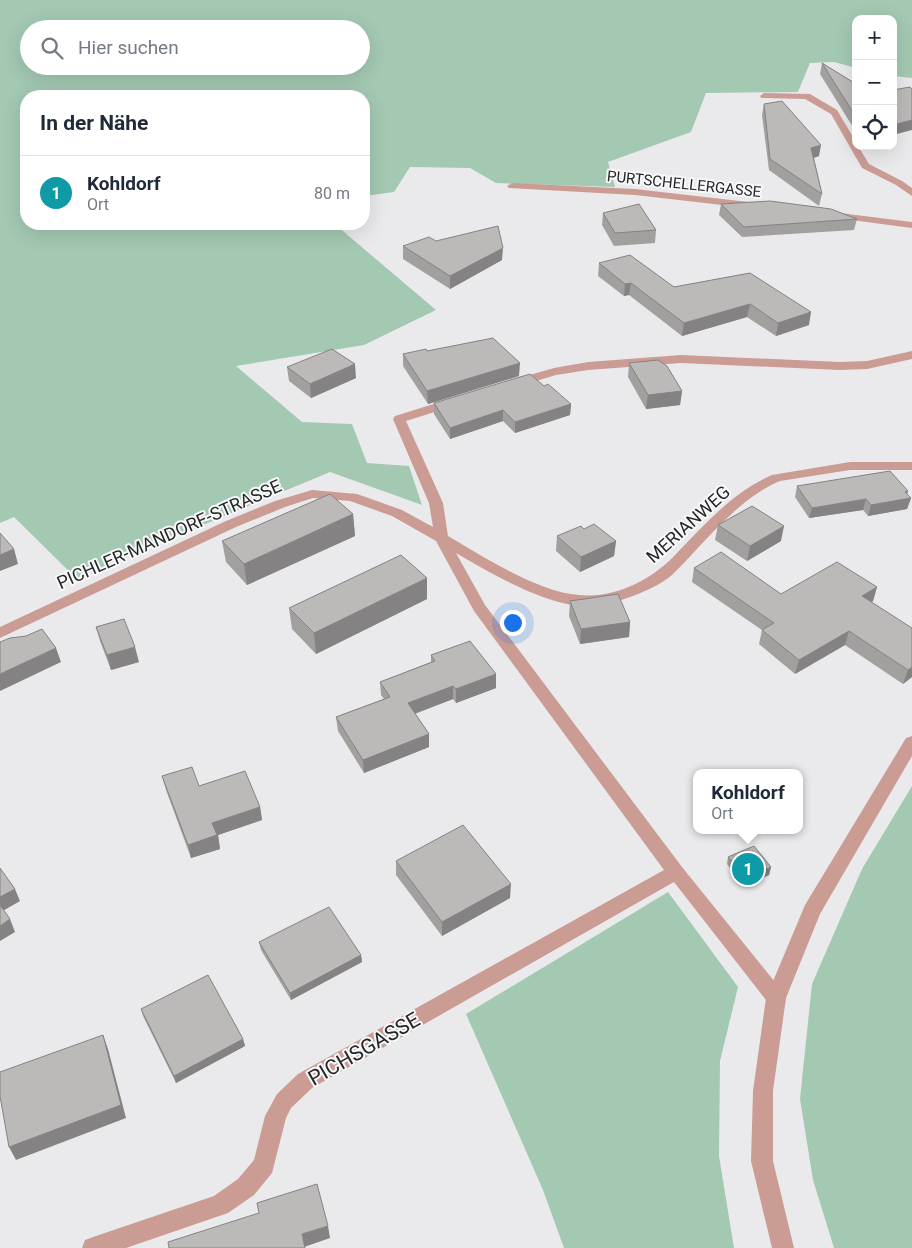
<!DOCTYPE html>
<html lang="de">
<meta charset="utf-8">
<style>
:root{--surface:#fff;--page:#f2f2f3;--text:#1f2937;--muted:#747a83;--line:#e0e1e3;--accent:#347388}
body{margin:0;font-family:Roboto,sans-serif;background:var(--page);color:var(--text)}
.controls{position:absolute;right:15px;top:15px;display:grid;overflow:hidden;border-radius:10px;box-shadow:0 5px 20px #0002}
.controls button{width:45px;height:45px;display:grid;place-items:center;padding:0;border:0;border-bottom:1px solid var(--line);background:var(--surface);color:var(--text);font:25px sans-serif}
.you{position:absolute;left:512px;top:622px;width:18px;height:18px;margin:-12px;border:4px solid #fff;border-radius:50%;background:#1a73e8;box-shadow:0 0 0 8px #1a73e833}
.badge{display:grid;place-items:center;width:32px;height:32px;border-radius:50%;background:var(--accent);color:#fff;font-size:16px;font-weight:700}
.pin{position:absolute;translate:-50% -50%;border:2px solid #fff;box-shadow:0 1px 5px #0006}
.popup{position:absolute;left:693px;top:769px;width:110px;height:65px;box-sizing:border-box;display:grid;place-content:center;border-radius:10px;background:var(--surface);filter:drop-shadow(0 1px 4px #0005);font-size:16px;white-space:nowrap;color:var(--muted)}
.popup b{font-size:19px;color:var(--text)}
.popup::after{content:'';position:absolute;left:50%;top:100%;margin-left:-10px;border:10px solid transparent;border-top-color:var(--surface)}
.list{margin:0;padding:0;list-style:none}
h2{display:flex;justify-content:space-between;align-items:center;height:65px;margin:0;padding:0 20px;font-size:21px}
h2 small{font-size:16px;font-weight:400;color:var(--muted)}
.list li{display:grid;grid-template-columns:32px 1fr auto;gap:15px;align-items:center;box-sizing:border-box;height:75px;padding:0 20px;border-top:1px solid var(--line)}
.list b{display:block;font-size:19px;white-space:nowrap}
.list p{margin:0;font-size:16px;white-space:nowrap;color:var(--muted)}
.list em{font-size:16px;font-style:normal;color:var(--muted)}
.icon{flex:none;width:28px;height:28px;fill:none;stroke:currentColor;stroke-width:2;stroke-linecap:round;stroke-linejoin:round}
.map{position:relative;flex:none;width:912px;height:1248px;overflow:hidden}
.search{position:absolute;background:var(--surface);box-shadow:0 5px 20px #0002;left:20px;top:20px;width:350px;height:55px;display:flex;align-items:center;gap:12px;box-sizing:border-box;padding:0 18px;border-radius:28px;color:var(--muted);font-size:19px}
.panel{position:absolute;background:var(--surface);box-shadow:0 5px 20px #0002;left:20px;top:90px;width:350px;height:140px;border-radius:20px}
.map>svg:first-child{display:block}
.green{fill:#a3c9b2;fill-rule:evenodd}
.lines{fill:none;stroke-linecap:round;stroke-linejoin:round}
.minor{fill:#cb9c94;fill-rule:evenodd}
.tertiary{fill:#cb9c94;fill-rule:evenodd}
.wall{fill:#a2a09f}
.shaded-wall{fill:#848282}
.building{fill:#bcbab9;stroke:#848282}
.labels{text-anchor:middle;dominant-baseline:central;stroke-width:4;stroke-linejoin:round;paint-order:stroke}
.far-street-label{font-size:15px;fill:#262626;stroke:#f7f8fa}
.street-label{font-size:18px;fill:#262626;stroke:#f7f8fa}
.near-street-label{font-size:21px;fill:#262626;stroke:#f7f8fa}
</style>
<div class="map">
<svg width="912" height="1248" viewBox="0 0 912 1248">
<rect width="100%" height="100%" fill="#eaeaec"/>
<path class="green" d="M0,0h912v78l-19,-2v-57h-37v49l-22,-6 -24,1 -12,29 -92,1 -15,39 -83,30 7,25 -119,-4 -26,-15 -60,-1 -16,25 -30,4v-100h-338v128h312l-1,2 99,84 -72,35 -128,21 66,56 50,2 15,39 42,3 13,39 -92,-33 -254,106 -62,-61 -14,6zM29,29h332v37h-332z
M912,786v462h-78l-21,-68 -13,-81 12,-115 50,-115z
M668,892l70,95 -18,74 -1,95 15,92h-170l-21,-58 -77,-176z"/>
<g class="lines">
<path class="minor" d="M764,93l46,1 27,16 19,32v4h2l11,18 33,17 10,7v8l-16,-11 -34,-17 -31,-54 -26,-15 -44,-1 -1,-2z
M512,183l123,6 122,14 5,3 -5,3 -122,-14 -126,-7 -2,-2z
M832,212l80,10v6l-84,-11v-4z
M912,351v8l-45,10 -27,1 -159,-7 -93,7 -32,5 -40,12 -6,-4 2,-3 42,-12 34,-6 93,-7 159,7 27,-1z
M453,398l6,4 -2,3 -51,16 37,82 5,33c34,20 84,52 123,58 39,7 79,-12 105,-40 28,-29 58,-63 96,-79l78,-13h62v8h-62l-70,11c-41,17 -73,59 -103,89 -11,12 -25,18 -39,24 -15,6 -32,11 -48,12 -40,2 -100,-33 -134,-53l29,52 197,262 101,125 3,6 -3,6 -7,3 -7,-3 -95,-122 -362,206 -21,20 -5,10 -14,55 -18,22 -26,18 -102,35h-44l3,-8 8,-3 121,-41 24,-17 16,-19 11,-44 12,-22 21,-20 366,-204 -190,-259 -38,-70 -44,-25 -42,-15 -37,-3 -28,9 -49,20 -236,111v-11l226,-106 49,-20 37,-11 45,4 45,16 31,17 -4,-24 -36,-84 2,-3z"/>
<path class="tertiary" d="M912,736v20l-92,158 -34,84 -13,93v70l21,87h-22l-21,-87 2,-70 13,-93 39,-93 101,-167z"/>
</g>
<path class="wall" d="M822,63l34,21v48l-36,-58z
M764,104l55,52 -5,2 8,36 -3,12 -50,-36 -7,-55z
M721,204l136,15 -3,11 -112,7 -23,-22z
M603,213l53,17 -1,13 -41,3 -12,-21z
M403,246l99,14 -52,29 -47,-30z
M599,263l75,24 76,-14 59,52 -33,11 -29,-19 -65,19 -53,-41 -5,1 -26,-20z
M427,351l92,25 -91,28 -25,-38v-12z
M629,363l53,28 -2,14 -34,4 -18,-32z
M287,367l69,11 -45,20 -22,-17z
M544,386l27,18 -1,11 -55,18 -12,-12 -53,18 -16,-25v-11z
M797,486l110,8 4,4 -4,11 -39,7 -5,-6 -54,8 -14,-21z
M353,514l2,22 -108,49 -21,-23 -4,-21z
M718,525l63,16 -34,20 -32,-21z
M584,529l32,12 -2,15 -34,16 -24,-21 1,-15z
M694,568l87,26 96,-7 -4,14 -2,1 41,75 -9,7 -58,-39 -50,29 -36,-30 3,-14 -70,-48z
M427,599l-111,55 -24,-25 -3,-21z
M570,601l60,21 -1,15 -49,7 -11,-28z
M96,627l43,35 -28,8 -11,-29z
M431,655l65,19v14l-40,15 -3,-4 -38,15 14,20v13l-65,26 -26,-42 -2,-14 48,-18 -3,-4 -1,-13 51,-20z
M162,776l37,10 61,21 2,13 -44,15 2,14 -29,9 -25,-68z
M728,857l43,10 -2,8 -25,11 -17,-22z
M396,861l114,37 -68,38 -46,-61z
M259,942l102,13 1,7 -71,38 -30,-50z
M141,1009l102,30 2,7 -69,37 -33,-67z"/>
<path class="shaded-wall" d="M912,120v10l-19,5v-10z
M821,145l-2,11 -10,3 2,-11z
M503,248l-1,12 -52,29v-13z
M631,283l-2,12 -5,1 1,-12z
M750,304l-3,13 -65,19 2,-13z
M811,312l-2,13 -33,11 2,-13z
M520,363l-1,13 -91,28 -1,-13z
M355,364l1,14 -45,20 -1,-14z
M682,391l-2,14 -34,4 2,-14z
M571,404l-1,11 -55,18v-11z
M503,410v11l-53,18v-11z
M908,491l-2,8 5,-1 -4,11 -39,7 3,-11z
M866,499l-3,11 -54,8 3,-10z
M353,514l2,22 -108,49 -3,-21z
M784,526l-3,15 -34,20 3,-15z
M616,541l-2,15 -34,16 1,-15z
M14,549l4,15 -18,7v-16z
M427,578v21l-111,55 -2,-21z
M877,587l-4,14 -15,9 4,-14z
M630,622l-1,15 -49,7 1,-15z
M849,631l-4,14 -50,29 4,-14z
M135,647l4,15 -28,8 -4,-15z
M56,648l5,14 -61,29v-17z
M912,667v10l-9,7 5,-14z
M496,674v14l-40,15v-14z
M453,686v13l-45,17v-13z
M429,734v13l-65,26 -1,-13z
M260,807l2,13 -44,15 2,14 -29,9 -3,-13 24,-22z
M771,867l-2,8 -25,11 2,-8z
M511,884l-1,14 -68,38v-14z
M15,889l5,12 -19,11 -1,-4v-11z
M10,919l5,13 -15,9v-15z
M361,955l1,7 -71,38 -1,-7z
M103,1035l5,14 18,69 -110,42 -7,-13z
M243,1039l2,7 -69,37 -2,-7z
M328,1226l2,12 -26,9 -2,-13z"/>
<path class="building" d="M822,63l34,21v33z
M910,87l2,2v31l-19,5v-35z
M782,101l39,44 -10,3 11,46 -52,-35 -6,-55z
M770,201l61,8 26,10 -113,8 -23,-23z
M639,204l17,26 -41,3 -12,-20z
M498,226l5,22 -53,28 -47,-30 26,-9 7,4z
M630,255l44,32 76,-14 61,39 -33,11 -28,-19 -66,19 -53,-40 -6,1 -26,-21z
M493,338l27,25 -93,28 -24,-37 23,-5 1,2z
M332,349l23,15 -45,20 -23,-17z
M658,360l9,6 15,25 -34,4 -19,-32z
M530,374l14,12 4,-2 23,20 -56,18 -12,-12 -53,18 -16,-25z
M890,471l18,20 -3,1 6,6 -40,7 -5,-6 -54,9 -15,-22z
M330,494l23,20 -109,50 -22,-23z
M752,506l32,20 -34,20 -32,-21z
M594,524l22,17 -35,16 -24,-21 24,-10 3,3z
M0,533l14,16 -14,6z
M721,552l60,42 56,-32 40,25 -15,9 50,32v39l-4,3 -59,-39 -50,29 -37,-30 12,-7 -80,-55z
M401,555l26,23 -113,55 -25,-25z
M618,594l12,28 -49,7 -11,-28z
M124,619l11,28 -28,8 -11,-28z
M42,629l14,19 -56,26v-32l10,-4 16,-2z
M470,641l26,33 -40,15 -3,-3 -45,17 21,31 -66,26 -27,-43 54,-20 -10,-15 55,-21 -4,-6z
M192,767l7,19 46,-15 15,36 -48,16 5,12 -29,10 -26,-69z
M463,825l48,59 -69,38 -46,-61z
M754,846l17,21 -25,11 -18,-21z
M0,868l15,21 -15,8z
M0,905l10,14 -10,7z
M329,907l32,48 -71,38 -31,-51z
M208,975l35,64 -69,37 -33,-67z
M103,1035l18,70 -112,42 -9,-51v-24z
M317,1184l11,42 -26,8 3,14h-136l-1,-6 91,-29 -2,-10z"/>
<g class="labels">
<g class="far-street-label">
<text transform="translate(684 184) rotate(6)">PURTSCHELLERGASSE</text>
</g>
<g class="street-label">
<text transform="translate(688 524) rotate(-42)">MERIANWEG</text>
<text transform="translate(169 534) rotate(-24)">PICHLER-MANDORF-STRASSE</text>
</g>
<g class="near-street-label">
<text transform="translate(364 1049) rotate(-30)">PICHSGASSE</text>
</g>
</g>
</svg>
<div class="controls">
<button>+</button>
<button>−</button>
<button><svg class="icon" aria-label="locate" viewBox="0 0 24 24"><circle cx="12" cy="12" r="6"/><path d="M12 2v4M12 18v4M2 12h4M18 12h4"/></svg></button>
</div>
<div class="you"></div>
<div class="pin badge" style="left:748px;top:869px;background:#0f9aa8">1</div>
<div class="popup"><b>Kohldorf</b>Ort</div>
<div class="search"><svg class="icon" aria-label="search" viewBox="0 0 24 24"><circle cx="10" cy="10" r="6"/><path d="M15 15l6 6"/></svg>Hier suchen</div>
<section class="panel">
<h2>In der Nähe<small></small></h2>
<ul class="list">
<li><span class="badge" style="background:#0f9aa8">1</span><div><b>Kohldorf</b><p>Ort</p></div><em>80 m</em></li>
</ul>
</section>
</div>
